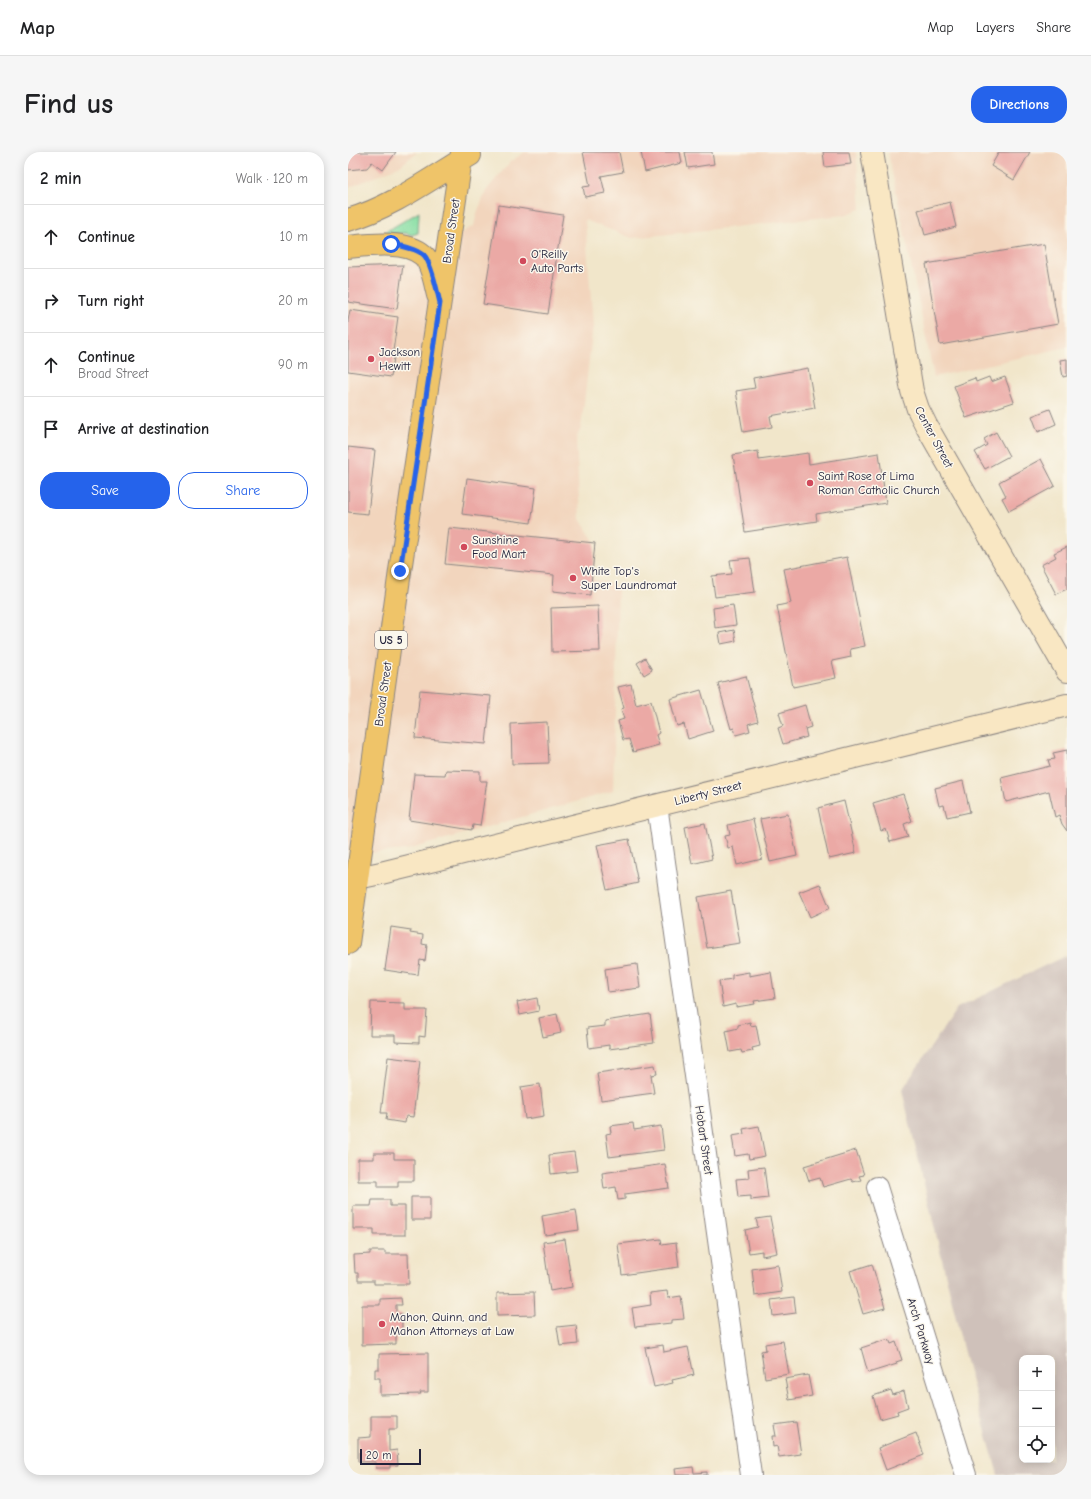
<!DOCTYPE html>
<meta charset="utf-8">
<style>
:root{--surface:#fff;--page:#f6f6f6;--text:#202124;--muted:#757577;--line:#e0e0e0;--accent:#2563eb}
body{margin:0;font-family:"Comic Neue",sans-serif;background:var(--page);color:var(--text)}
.controls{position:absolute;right:12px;bottom:12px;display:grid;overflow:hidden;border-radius:8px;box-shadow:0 2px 10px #0003}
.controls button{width:36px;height:36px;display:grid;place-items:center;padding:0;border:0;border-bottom:1px solid var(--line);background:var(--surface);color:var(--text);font:20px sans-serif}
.scale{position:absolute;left:12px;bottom:10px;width:61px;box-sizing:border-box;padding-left:4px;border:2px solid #22223b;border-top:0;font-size:11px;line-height:14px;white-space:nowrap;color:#22223b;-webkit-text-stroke:3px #fbf7ec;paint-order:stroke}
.stop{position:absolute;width:12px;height:12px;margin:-9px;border:3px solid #2563eb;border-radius:50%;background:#fff}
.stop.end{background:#2563eb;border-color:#fff;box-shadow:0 1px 4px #0008}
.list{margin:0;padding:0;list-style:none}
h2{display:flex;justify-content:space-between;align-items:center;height:52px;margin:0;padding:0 16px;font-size:17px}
h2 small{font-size:13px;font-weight:400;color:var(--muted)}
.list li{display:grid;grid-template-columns:26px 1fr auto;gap:12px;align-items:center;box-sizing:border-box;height:64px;padding:0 16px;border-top:1px solid var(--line)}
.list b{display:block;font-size:15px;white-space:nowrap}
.list p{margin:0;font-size:13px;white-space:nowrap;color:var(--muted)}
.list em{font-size:13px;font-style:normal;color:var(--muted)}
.actions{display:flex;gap:8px;padding:12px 16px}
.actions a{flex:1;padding:9px 0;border:1px solid var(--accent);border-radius:16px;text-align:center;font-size:14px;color:var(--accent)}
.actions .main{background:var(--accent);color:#fff}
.icon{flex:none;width:22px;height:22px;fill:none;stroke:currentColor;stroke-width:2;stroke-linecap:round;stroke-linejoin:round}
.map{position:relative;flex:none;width:719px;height:1323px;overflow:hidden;border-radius:16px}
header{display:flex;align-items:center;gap:24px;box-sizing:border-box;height:56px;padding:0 20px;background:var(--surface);border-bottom:1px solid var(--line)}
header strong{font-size:19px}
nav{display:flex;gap:22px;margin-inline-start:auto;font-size:14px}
.intro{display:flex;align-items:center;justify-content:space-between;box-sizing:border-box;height:96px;padding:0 24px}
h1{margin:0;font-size:28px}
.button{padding:10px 18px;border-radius:16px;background:var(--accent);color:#fff;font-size:14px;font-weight:700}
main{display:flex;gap:24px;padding:0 24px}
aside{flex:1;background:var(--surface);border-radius:16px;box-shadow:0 2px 10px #0003}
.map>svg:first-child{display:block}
.built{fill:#f2d5bd}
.industrial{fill:#cfc1ba;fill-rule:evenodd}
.green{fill:#86dea3;stroke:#54806f}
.building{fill:#eba9a5}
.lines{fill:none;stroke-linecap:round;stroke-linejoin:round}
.minor-casing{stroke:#8a8482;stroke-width:22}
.secondary-casing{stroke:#8a8482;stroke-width:24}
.primary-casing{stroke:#8a8482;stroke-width:24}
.minor{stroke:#fff;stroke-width:20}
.secondary{stroke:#f9e7c3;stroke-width:22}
.primary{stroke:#efc469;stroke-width:22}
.route{stroke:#2563eb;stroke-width:5}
.poi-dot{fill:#d1495b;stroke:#fbf7ec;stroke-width:1.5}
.labels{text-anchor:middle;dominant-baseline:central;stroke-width:3;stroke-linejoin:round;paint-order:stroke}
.shield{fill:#fbf7ec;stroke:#636270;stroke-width:1}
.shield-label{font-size:11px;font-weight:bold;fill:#22223b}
.street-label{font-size:12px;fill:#22223b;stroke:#fbf7ec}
.poi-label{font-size:12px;fill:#22223b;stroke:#fbf7ec;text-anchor:start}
</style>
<header>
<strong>Map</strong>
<nav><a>Map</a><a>Layers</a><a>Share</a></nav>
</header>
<div class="intro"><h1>Find us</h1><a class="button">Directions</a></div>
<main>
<aside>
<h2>2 min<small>Walk · 120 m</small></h2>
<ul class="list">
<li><svg class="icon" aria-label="ahead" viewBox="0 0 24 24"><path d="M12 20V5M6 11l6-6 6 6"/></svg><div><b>Continue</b></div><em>10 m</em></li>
<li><svg class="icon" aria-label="right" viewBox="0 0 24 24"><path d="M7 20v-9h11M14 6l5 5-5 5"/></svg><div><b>Turn right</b></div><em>20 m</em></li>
<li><svg class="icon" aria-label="ahead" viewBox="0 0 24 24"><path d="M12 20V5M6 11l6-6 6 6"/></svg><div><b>Continue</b><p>Broad Street</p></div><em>90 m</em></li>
<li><svg class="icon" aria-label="arrive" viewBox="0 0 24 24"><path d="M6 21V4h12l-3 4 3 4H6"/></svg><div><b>Arrive at destination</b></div></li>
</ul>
<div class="actions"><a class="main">Save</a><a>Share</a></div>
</aside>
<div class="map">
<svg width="719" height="1323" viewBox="0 0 719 1323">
<rect width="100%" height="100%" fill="#fbf7ec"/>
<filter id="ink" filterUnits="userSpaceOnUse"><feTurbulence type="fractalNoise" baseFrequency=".025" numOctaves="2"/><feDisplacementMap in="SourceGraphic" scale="8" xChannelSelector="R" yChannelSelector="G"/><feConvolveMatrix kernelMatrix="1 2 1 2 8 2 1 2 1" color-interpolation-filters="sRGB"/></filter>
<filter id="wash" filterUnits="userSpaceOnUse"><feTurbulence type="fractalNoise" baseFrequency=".012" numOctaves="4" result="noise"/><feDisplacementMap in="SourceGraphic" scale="16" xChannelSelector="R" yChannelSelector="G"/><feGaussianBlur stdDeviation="0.9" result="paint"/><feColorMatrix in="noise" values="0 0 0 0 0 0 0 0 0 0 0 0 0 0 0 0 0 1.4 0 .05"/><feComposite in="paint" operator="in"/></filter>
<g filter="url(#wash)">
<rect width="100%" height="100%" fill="#f1e6ca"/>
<path class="built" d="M0,0h69l-17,14 -52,22z
M177,0h331l5,57 -17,6 -212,23 -47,-18 8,106 -12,102 -5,11 4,80 15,24 -3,36 26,6 -5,206 -206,59 -59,5v-585l55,-5 71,-39 3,-13 9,-22 24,-29z
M540,0h179v195l-133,30z"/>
<path class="industrial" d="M719,803v520h-69l-32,-114 -64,-271 55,-82zM674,1206h30v102h-30z"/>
<path class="green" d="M71,60l-1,21 -6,2 -7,-2 -19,2 -1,-3z"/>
<g id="blocks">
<path class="building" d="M0,0h48l-13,18 -11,-8 -5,6 -19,2z
M235,0h36l4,20 -22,4 4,17 -20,4 -2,-10 7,-1z
M293,0h39l2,11 -37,9z
M337,0h27l2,12 -26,4z
M475,0h26l2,12 -26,3z
M651,0h31l-16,28 -23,-14z
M602,50l6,25 -31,8 -7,-25z
M151,53l64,10 -15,99 -65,-10z
M696,92l14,80 -118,21 -14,-81z
M55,113l-6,44 -49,-7v-35z
M2,158l48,7 -5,34h2l-4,26 -43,-6v-50z
M719,207v17l-4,1 -3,-17z
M460,216l7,40 -45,8 2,11 -29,5 -7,-41 19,-3 -2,-10z
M641,225l2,5 14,-5 9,25 -48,16 -12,-32 21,-8 1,4z
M702,257l6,15 -18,8 -6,-16z
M648,280l13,24 -24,13 -10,-17 12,-7 -3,-6z
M0,295l27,3 -7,64 -20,-2z
M410,299l1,9 49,-7 1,11 70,-11 7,50 -70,11 1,7 -72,11 -12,-77z
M693,307l14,27 -46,25 -7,-13 4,-2 -7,-14z
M119,326l69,10 -5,35 -69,-9z
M101,376l146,15 -5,52 -37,-4 1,-16 -109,-11z
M719,395v42l-11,5 -15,-29 15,-8 -2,-4z
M499,405l18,89 -15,3 1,8 -19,4 4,17 -43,9 -16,-81 14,-3 -7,-34z
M402,406l5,34 -40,5 -3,-21 20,-2 -2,-14z
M385,453l3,20 -21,3 -2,-20z
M250,454l2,45 -48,1 -1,-44z
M386,478l2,11 -15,3 -2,-11z
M297,506l7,12 -8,5 -7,-12z
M398,524l12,45 -10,3 2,7 -14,4 -2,-7 -3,1 -13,-46z
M283,532l5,21 15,-4 8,32 -3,2 3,10 -26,7 -4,-13 -6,1 -5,-19 6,-2 -3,-10 3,-1 -6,-21z
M72,538l71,6 -5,48 -71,-6z
M353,538l12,41 -25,8 -4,-15 -7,2 -7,-27z
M457,553l6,22 -6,2 2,8 -24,7 -5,-16 5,-2 -4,-13z
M199,570l2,41 -37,1 -1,-40z
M719,598v81l-5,-7 -3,-9 -4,2 -6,-26 -43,11 -5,-24 49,-12 -2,-6 7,-1 -2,-6z
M98,618l34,1v10h7l-7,45 -7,-1 -1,5 -63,-10 5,-46 31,1z
M615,629l7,31 -23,5 -3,-12 -5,1 -4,-18z
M555,642l9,27 -8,3 4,13 -18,5 -4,-13 -5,2 -8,-28z
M496,649l12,52 -27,6 -11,-51z
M440,662l9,42 -27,6 -10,-43z
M405,667l9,40 -25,6 -4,-18 -5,1 -3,-12 5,-1 -2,-10z
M357,671l7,36 -20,5 -7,-37z
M281,687l9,44 -31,7 -10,-45z
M472,732l10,24 -20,9 -11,-25z
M383,739l9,52 -33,5 -9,-51z
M43,775l20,3 -1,3 13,2 -1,9 5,1 -2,16 -5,-1 -2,15 -33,-5z
M289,812l3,24 -32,4 -3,-23z
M401,820v4l22,-4 4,26 -21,3 1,3 -19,3v-3l-13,3 -4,-26 13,-2v-4z
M189,846l2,13 -19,4 -3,-13z
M23,850l34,1v7h22l-2,27 -6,-1v7l-24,-1v-7h-25z
M209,862l4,19 -18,4 -4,-19z
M302,862l4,29 -45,6v-4l-20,3 -2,-20 18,-2v-5z
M402,870l1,4 5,-1 4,21 -8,2 1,3 -11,2 -1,-3 -11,2 -4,-21 12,-3v-3z
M40,905l32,4 -7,56 -7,-1 -1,7 -19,-3 1,-7h-6z
M307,913l2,9 -6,1 3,18 -53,7 -4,-27z
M192,932l4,32 -19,3 -4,-32z
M285,971l1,7 27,-4 3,24 -55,7 -3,-23 5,-1 -1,-7z
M411,974l6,30 -16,3 -1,-5 -13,2 -3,-20 12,-2 -1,-5z
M508,998l8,25 -5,1 2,4 -8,2 -2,-3 -28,8 -3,-9 -11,3 -5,-15z
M226,1000l3,19 -26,3 -2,-19z
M26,1001h20v6h20v22h-16v6h-20v-6h-20v-22h16z
M317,1012l4,24 -44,6v5l-7,1 -2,-13 -12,2 -2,-16z
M416,1015l4,31 -17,2v-4l-13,1 -2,-18 13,-1 -1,-9z
M63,1045h19v23h-19z
M24,1048h18v6h15v29h-31v-6h-21v-23h18z
M228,1058l3,20 -34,5 -3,-19z
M422,1065l7,36 -15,3v-5l-13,2 -4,-23 13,-3 -2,-8z
M217,1087l7,48 -22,4 -7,-49z
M313,1087l1,6 14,-2 3,24 -57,8 -4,-31z
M22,1099h15v3h23l1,30h-35v-3h-16v-8h-3l-1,-18 16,-1z
M524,1112l13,44 -22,6 -13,-43z
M430,1113l4,27 -27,4 -3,-27z
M319,1139l1,7 13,-2 3,23 -13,1v3l-36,4 -3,-19 19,-3 -1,-12z
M186,1140l1,23 -38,1v-23z
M446,1145l2,16 -23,3 -2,-16z
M53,1146l1,7h-6v9h6v18h-6v12l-34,1v-40h18v-6z
M228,1173l2,19 -18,2 -3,-19z
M541,1187l2,5 5,-2 6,18 -6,2 1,2 -29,9 -7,-25z
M435,1189l6,33 -24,4 -4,-27 5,-1 -1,-6z
M315,1193l1,7 24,-5 6,28 -22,5 1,3 -19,4 -9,-39z
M80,1201v39h-8l1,2 -41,1v-17h-5v-9h4v-15z
M460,1223l4,21 -23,4 -4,-21z
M543,1238l2,5 11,-4 4,16 -11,4 1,3 -18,5 -7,-23z
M23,1264h26v13h-8v22l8,-1 1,15h-8v3h-14l-1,-6h-17v-24l13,-1z
M448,1270l5,32 -22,3 -2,-11 -4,1 -1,-11h4l-2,-11z
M568,1281l8,22 -38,15 -8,-22z
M345,1315l1,6 13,-1v3h-31l-1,-6z"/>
</g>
</g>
<g filter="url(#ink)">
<use href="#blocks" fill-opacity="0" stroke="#8a8482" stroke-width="1"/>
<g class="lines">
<g class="minor-casing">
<path id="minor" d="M309,653l94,670
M529,1035l89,288"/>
</g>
<g class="secondary-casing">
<path id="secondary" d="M524,0l40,239 6,18 9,18 140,244
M0,728l33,-7 686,-168"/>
</g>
<g class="primary-casing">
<path id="primary" d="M0,68c45,-13 83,-42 122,-65
M0,95c21,-2 58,-7 75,8 9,8 12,29 15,40
M0,791l52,-372 62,-419"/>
</g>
<use href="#minor" class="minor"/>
<use href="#secondary" class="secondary"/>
<use href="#primary" class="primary"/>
</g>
</g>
<g class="lines" filter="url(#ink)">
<path class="route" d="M43,92c10,2 25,4 33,11 8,9 13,36 16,48l-40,268"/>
</g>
<g class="poi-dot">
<circle cx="175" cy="109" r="4"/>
<circle cx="23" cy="207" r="4"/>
<circle cx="462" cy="331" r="4"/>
<circle cx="116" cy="395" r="4"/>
<circle cx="225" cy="426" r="4"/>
<circle cx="34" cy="1172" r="4"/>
</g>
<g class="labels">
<rect class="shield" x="27" y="479" width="32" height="18" rx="3"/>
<g class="shield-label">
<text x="43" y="488">US 5</text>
</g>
<g class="street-label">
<text transform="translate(103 79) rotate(-82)">Broad Street</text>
<text transform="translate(586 285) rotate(62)">Center Street</text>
<text transform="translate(35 542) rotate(-82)">Broad Street</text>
<text transform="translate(360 641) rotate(-14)">Liberty Street</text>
<text transform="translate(356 988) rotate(82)">Hobart Street</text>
<text transform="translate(573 1179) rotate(73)">Arch Parkway</text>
</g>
<g class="poi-label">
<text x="183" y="102">O'Reilly<tspan x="183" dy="14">Auto Parts</tspan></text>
<text x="31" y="200">Jackson<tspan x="31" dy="14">Hewitt</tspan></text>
<text x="470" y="324">Saint Rose of Lima<tspan x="470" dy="14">Roman Catholic Church</tspan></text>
<text x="124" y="388">Sunshine<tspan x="124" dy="14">Food Mart</tspan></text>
<text x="233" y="419">White Top's<tspan x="233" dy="14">Super Laundromat</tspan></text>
<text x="42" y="1165">Mahon, Quinn, and<tspan x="42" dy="14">Mahon Attorneys at Law</tspan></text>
</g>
</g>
</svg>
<div class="controls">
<button>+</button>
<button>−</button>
<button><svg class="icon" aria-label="locate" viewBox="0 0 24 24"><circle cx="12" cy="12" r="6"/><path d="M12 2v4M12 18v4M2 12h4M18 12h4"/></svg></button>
</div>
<div class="scale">20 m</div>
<div class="stop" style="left:43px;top:92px"></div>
<div class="stop end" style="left:52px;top:419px"></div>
</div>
</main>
